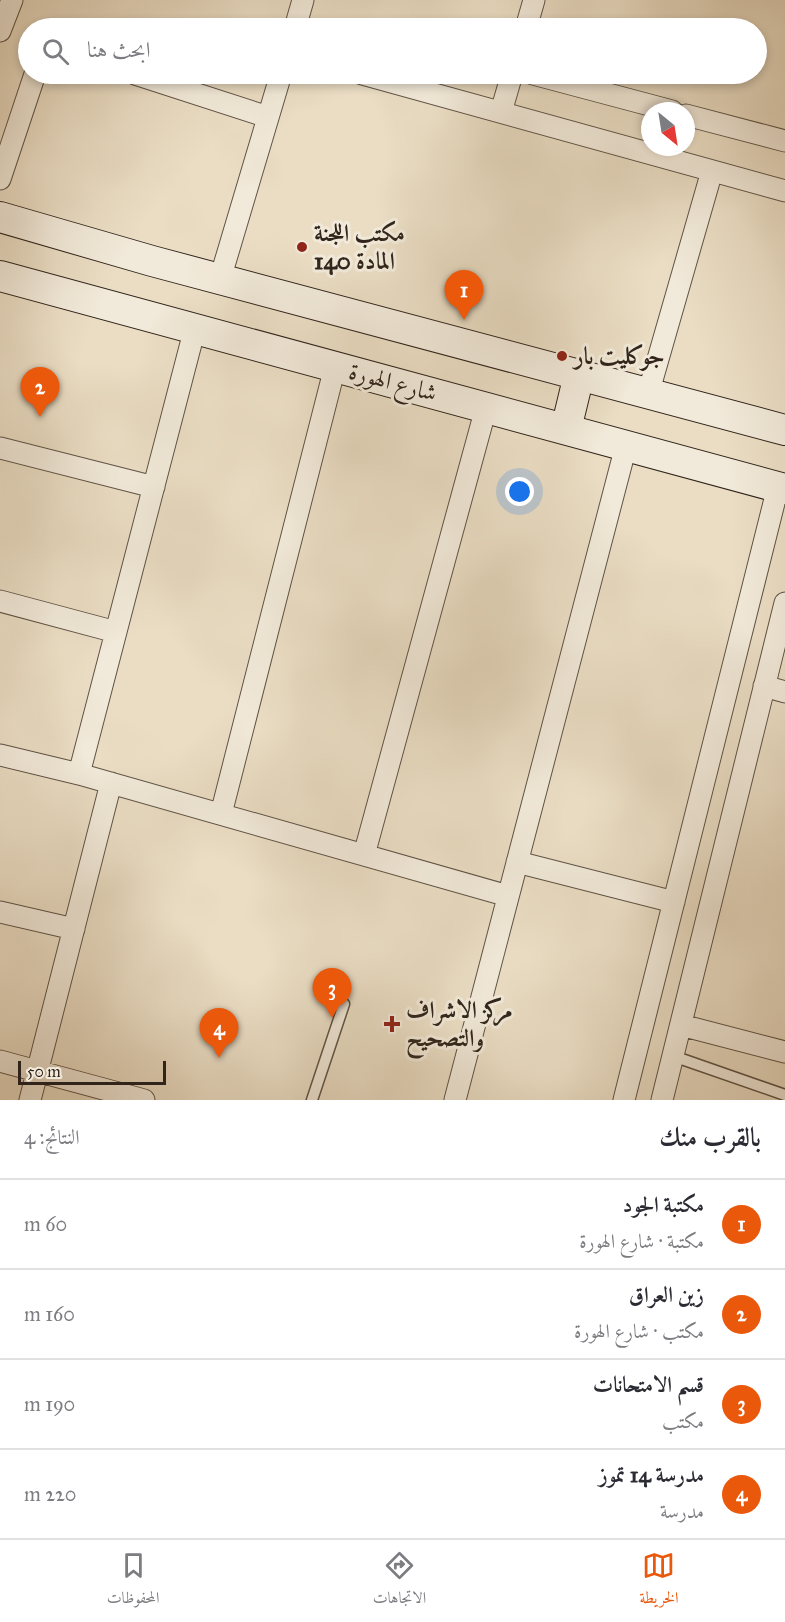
<!DOCTYPE html>
<html lang="ar">
<meta charset="utf-8">
<style>
:root{--surface:#fff;--page:#f2f2f3;--text:#2b2b33;--muted:#7c7c81;--line:#e1e1e2;--accent:#ea580c}
body{margin:0;font-family:"IM FELL Great Primer",Amiri,serif;background:var(--page);color:var(--text);direction:rtl}
.compass{position:absolute;left:641px;top:102px;width:54px;height:54px;border-radius:50%;background:var(--surface);box-shadow:0 3px 9px #0003;rotate:150deg}
.scale{position:absolute;left:18px;bottom:15px;width:148px;box-sizing:border-box;padding-left:6px;border:3px solid #31251b;border-top:0;font-size:16px;line-height:21px;white-space:nowrap;color:#31251b;-webkit-text-stroke:4px #f1e9d9;paint-order:stroke}
.you{position:absolute;left:520px;top:492px;width:21px;height:21px;margin:-15px;border:4px solid #fff;border-radius:50%;background:#1a73e8;box-shadow:0 0 0 9px #1a73e833}
.badge{display:grid;place-items:center;width:39px;height:39px;border-radius:50%;background:var(--accent);color:#fff;font-size:20px;font-weight:700}
.pin{position:absolute;translate:-50% -50px;filter:drop-shadow(0 2px 3px #0008)}
.pin::after{content:'';position:absolute;top:32px;width:21px;height:18px;background:inherit;clip-path:polygon(0 0,100% 0,50% 100%)}
.list{margin:0;padding:0;list-style:none}
h2{display:flex;justify-content:space-between;align-items:center;height:78px;margin:0;padding:0 24px;font-size:26px}
h2 small{font-size:20px;font-weight:400;color:var(--muted)}
.list li{display:grid;grid-template-columns:39px 1fr auto;gap:18px;align-items:center;box-sizing:border-box;height:90px;padding:0 24px;border-top:2px solid var(--line)}
.list b{display:block;font-size:22px;white-space:nowrap}
.list p{margin:0;font-size:20px;white-space:nowrap;color:var(--muted)}
.list em{font-size:20px;font-style:normal;color:var(--muted)}
.icon{flex:none;width:33px;height:33px;fill:none;stroke:currentColor;stroke-width:2;stroke-linecap:round;stroke-linejoin:round}
.map{position:relative;flex:none;width:785px;height:1100px;overflow:hidden;direction:ltr}
.search{position:absolute;background:var(--surface);box-shadow:0 3px 9px #0003;left:18px;right:18px;top:18px;height:66px;display:flex;align-items:center;gap:15px;box-sizing:border-box;padding:0 21px;border-radius:33px;color:var(--muted);font-size:22px}
.sheet{height:438px;background:var(--surface)}
nav{display:flex;justify-content:space-around;align-items:center;box-sizing:border-box;height:84px;border-top:2px solid var(--line);background:var(--surface);font-size:16px;color:var(--muted)}
nav a{display:grid;justify-items:center;gap:3px}
nav .on{color:var(--accent)}
.map>svg:first-child{display:block}
.lines{fill:none;stroke-linecap:round;stroke-linejoin:round}
.service-casing{stroke:#5f5345;stroke-width:13}
.minor-casing{stroke:#5f5345;stroke-width:23}
.secondary-casing{stroke:#31251b;stroke-width:32}
.service{stroke:#f1e9d9;stroke-width:10}
.minor{stroke:#f1e9d9;stroke-width:21}
.secondary{stroke:#f1e9d9;stroke-width:30}
.poi-dot{fill:#8f2418;stroke:#f1e9d9;stroke-width:2}
.labels{text-anchor:middle;dominant-baseline:central;stroke-width:6;stroke-linejoin:round;paint-order:stroke}
.poi-label{font-size:24px;font-weight:bold;fill:#31251b;stroke:#f1e9d9;text-anchor:start}
.street-label{font-size:24px;fill:#31251b;stroke:#f1e9d9}
</style>
<div class="map">
<svg width="785" height="1100" viewBox="0 0 785 1100">
<rect width="100%" height="100%" fill="#eaddc4"/>
<filter id="stains"><feTurbulence type="fractalNoise" baseFrequency=".00333" numOctaves="4"/><feColorMatrix values="0 0 0 0 .2 0 0 0 0 .09 0 0 0 0 .02 0 0 0 .5 -.17"/></filter>
<radialGradient id="worn" r=".72"><stop offset=".6" stop-color="#630" stop-opacity="0"/><stop offset="1" stop-color="#630" stop-opacity=".3"/></radialGradient>
<g class="lines">
<g class="service-casing">
<path id="service" d="M673,1056l112,39
M312,1100l32,-96"/>
</g>
<g class="minor-casing">
<path id="minor" d="M295,28l8,-28
M526,28l8,-28
M0,31l12,-31
M135,74l133,43
M362,74l423,117
M533,74l139,37
M501,112l11,-38
M686,115l99,26
M0,179l35,-105
M220,279l61,-205
M648,394l64,-223
M0,448l154,39
M0,601l116,31
M764,686l21,6
M0,755l79,19 429,122
M79,774l116,-446
M221,814l114,-447
M364,855l122,-447
M517,862l157,40
M0,912l74,17
M681,1025l104,27
M0,1061l144,39
M30,1100l81,-317
M455,1100l171,-654
M624,1100l154,-613
M662,1100l123,-497"/>
</g>
<g class="secondary-casing">
<path id="secondary" d="M0,217l152,44 633,169
M0,276l785,213
M566,429l13,-54"/>
</g>
<use href="#service" class="service"/>
<use href="#minor" class="minor"/>
<use href="#secondary" class="secondary"/>
</g>
<g class="poi-dot">
<circle cx="302" cy="247" r="6"/>
<circle cx="562" cy="356" r="6"/>
<path d="M389 1015h6v6h6v6h-6v6h-6v-6h-6v-6h6z"/>
</g>
<g class="labels">
<g class="poi-label">
<text x="314" y="233">مكتب اللجنة<tspan x="314" dy="28">المادة 140</tspan></text>
<text x="574" y="356">جوكليت بار</text>
<text x="406" y="1010">مركز الاشراف<tspan x="406" dy="28">والتصحيح</tspan></text>
</g>
<g class="street-label">
<text transform="translate(393 382) rotate(15)">شارع الهورة</text>
</g>
</g>
<rect width="100%" height="100%" filter="url(#stains)"/>
<rect width="100%" height="100%" fill="url(#worn)"/>
</svg>
<svg class="compass" viewBox="-18 -18 36 36"><path d="M0-13l5 13h-10z" fill="#e53935"/><path d="M0 13l5-13h-10z" fill="#7c7c81"/></svg>
<div class="scale">50 m</div>
<div class="you"></div>
<div class="pin badge" style="left:464px;top:320px">1</div>
<div class="pin badge" style="left:40px;top:417px">2</div>
<div class="pin badge" style="left:332px;top:1018px">3</div>
<div class="pin badge" style="left:219px;top:1058px">4</div>
<div class="search"><svg class="icon" aria-label="search" viewBox="0 0 24 24"><circle cx="10" cy="10" r="6"/><path d="M15 15l6 6"/></svg>ابحث هنا</div>
</div>
<section class="sheet">
<h2>بالقرب منك<small>النتائج: 4</small></h2>
<ul class="list">
<li><span class="badge">1</span><div><b>مكتبة الجود</b><p>مكتبة · شارع الهورة</p></div><em>60 m</em></li>
<li><span class="badge">2</span><div><b>زين العراق</b><p>مكتب · شارع الهورة</p></div><em>160 m</em></li>
<li><span class="badge">3</span><div><b>قسم الامتحانات</b><p>مكتب</p></div><em>190 m</em></li>
<li><span class="badge">4</span><div><b>مدرسة 14 تموز</b><p>مدرسة</p></div><em>220 m</em></li>
</ul>
</section>
<nav>
<a class="on"><svg class="icon" aria-label="map" viewBox="0 0 24 24"><path d="M3 6l6-2 6 2 6-2v14l-6 2-6-2-6 2zM9 4v14M15 6v14"/></svg>الخريطة</a>
<a><svg class="icon" aria-label="directions" viewBox="0 0 24 24"><path d="M12 3l9 9-9 9-9-9zM9 14v-3h6M13 9l2 2-2 2"/></svg>الاتجاهات</a>
<a><svg class="icon" aria-label="saved" viewBox="0 0 24 24"><path d="M7 4h10v16l-5-4-5 4z"/></svg>المحفوظات</a>
</nav>
